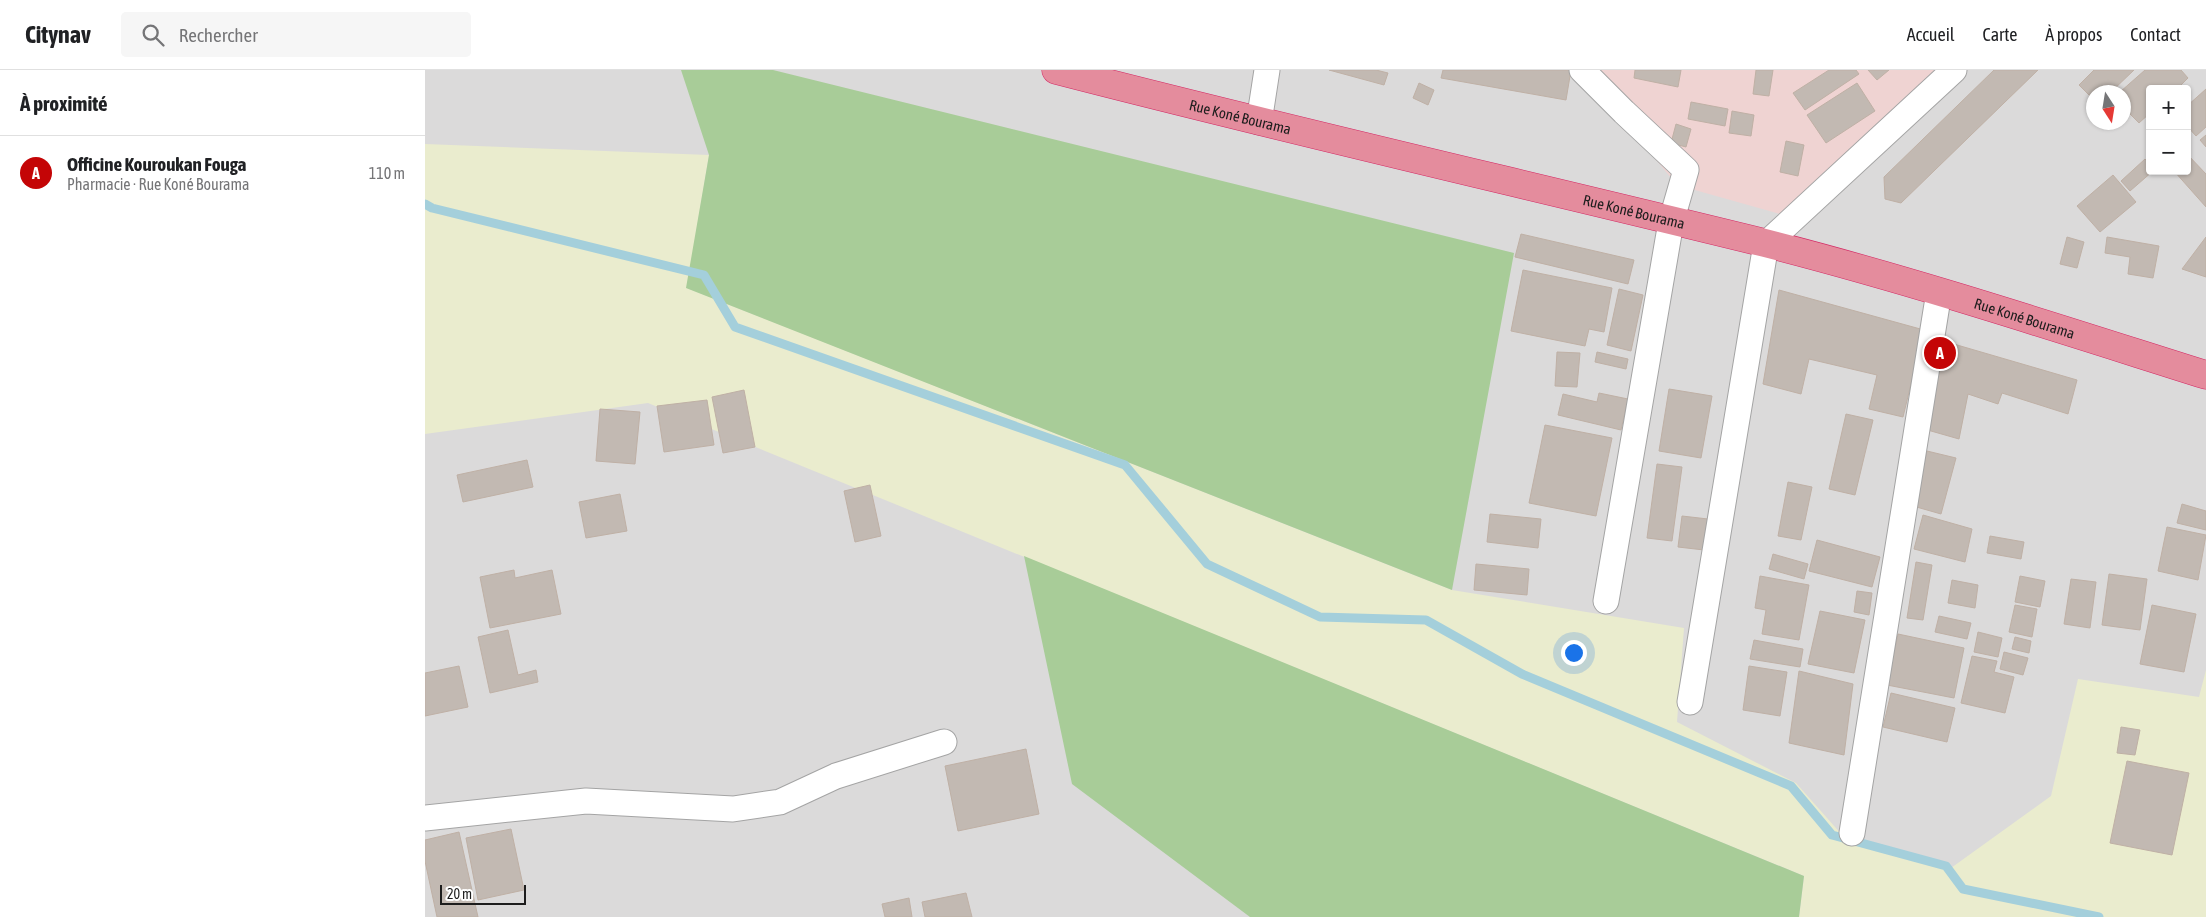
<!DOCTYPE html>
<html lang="fr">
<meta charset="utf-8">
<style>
:root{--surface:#fff;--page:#f6f6f6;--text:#202124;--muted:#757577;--line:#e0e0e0;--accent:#c40506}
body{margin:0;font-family:"Asap Condensed",sans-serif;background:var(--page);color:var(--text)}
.controls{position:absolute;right:15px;top:15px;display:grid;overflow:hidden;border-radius:5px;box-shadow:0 1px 4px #0004}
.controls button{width:45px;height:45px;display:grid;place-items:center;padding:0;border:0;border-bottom:1px solid var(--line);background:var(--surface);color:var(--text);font:25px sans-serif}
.compass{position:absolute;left:1661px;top:15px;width:45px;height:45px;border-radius:50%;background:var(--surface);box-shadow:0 1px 4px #0004;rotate:168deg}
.scale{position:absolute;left:15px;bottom:12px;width:86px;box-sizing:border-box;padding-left:5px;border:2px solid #1d1d1d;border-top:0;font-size:14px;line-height:18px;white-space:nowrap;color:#1d1d1d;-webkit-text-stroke:4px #fff;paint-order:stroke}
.you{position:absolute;left:1148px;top:582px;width:18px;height:18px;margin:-12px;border:4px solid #fff;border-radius:50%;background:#1a73e8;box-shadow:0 0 0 8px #1a73e833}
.badge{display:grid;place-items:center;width:32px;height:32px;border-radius:50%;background:var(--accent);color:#fff;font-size:16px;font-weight:700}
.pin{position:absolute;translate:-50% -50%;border:2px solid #fff;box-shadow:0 1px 5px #0006}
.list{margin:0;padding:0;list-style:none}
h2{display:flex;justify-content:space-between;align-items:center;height:65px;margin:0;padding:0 20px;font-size:21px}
h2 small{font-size:16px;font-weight:400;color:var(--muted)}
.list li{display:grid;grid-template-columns:32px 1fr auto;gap:15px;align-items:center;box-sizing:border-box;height:75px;padding:0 20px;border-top:1px solid var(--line)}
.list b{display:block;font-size:19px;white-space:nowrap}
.list p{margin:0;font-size:16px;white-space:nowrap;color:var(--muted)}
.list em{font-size:16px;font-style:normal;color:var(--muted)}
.icon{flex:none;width:28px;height:28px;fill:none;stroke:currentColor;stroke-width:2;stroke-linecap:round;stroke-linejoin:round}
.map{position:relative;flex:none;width:1781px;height:847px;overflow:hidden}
header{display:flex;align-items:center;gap:30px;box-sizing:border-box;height:70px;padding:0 25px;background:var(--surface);border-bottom:1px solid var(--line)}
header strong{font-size:24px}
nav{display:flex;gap:28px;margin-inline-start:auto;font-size:18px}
.search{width:350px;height:45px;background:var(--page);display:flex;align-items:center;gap:12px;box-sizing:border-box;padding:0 18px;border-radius:5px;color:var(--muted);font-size:19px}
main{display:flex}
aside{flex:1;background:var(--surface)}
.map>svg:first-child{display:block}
.residential{fill:#dbdada;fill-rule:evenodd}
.commercial{fill:#efd3d2}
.farmland{fill:#eaecce}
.forest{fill:#a8cc98}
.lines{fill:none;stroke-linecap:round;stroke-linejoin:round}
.stream{stroke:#a4cfdb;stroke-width:9}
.building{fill:#c2b9b2;stroke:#bfb0a5}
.street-casing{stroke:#a4a4a4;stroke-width:27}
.highway-casing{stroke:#d32864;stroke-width:29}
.street{stroke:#fff;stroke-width:25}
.highway{stroke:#e48c9d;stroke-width:28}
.labels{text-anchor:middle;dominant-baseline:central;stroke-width:4;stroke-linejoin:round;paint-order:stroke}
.street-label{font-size:15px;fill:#1d1d1d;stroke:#fff}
</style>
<header>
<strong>Citynav</strong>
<div class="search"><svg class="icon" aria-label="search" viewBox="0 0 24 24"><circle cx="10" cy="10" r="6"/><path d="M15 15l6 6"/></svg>Rechercher</div>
<nav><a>Accueil</a><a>Carte</a><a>À propos</a><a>Contact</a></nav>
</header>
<main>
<aside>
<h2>À proximité<small></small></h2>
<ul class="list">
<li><span class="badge">A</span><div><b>Officine Kouroukan Fouga</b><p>Pharmacie · Rue Koné Bourama</p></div><em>110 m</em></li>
</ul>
</aside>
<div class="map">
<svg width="1781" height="847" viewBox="0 0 1781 847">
<rect width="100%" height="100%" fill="#eeeae3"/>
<path class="residential" d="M0,0h1781v847h-1781zM1725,19h37v82h-37zM1668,22h30v30h-30z"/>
<path class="commercial" d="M1153,0h380l-174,145 -107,-30 -78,-94z"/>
<path class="farmland" d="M0,74l284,11 -22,133 765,302 232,38 -7,94 119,61 47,53 108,32 100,-72 27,-117 121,18 7,-27v247h-407l5,-41 -1156,-473 -223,31z"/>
<path class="forest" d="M256,0h92l741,183 -62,337 -766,-302 23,-133z
M599,486l780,320 -5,41h-549l-178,-133z"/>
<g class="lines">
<path class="stream" d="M0,134l7,4 272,67 31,52 390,138 82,99 113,53 106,3 96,54 269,112 41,49 114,31 17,23 136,28"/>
</g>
<path class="building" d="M904,0h47l12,3 -4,12z
M1018,0h128l-5,30 -125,-22z
M1210,0h46l-3,17 -44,-9z
M1331,0h17l-4,26 -16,-2z
M1404,0h27l3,4 -54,36 -12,-17z
M1443,0h21l-12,10z
M1569,0h44l-137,133 -16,-4 -1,-22z
M1669,0h40l-23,22h-18v7l-14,-14z
M1720,0h36l7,8 -11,11h-27v24l-11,10 -16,-16v-15h-3z
M994,13l15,7 -6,15 -15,-7z
M1432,13l18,28 -49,32 -19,-28z
M1781,19v38l-10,9 -9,-10v-20z
M1266,32l37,7 -3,17 -37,-7z
M1307,41l22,4 -3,21 -22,-3z
M1251,54l15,5 -5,18 -15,-4z
M1781,65v12l-6,-7z
M1361,71l18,4 -6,31 -18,-4z
M1762,84l19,20v33l-32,-36h13z
M1720,89l5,5v7h3l-23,20 -9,-10z
M1688,105l23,27 -36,30 -23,-26z
M1096,164l113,26 -6,24 -113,-27z
M1642,167l17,5 -7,26 -17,-4z
M1682,167l52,9 -6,32 -25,-4 2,-17 -25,-4z
M1781,167v40l-24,-8z
M1098,200l89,18 -8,44 -15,-3 -4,17 -74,-15z
M1194,219l24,6 -12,56 -24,-6z
M1354,220l145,40 -21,87 -34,-8 8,-34 -68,-16 -8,35 -38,-10z
M1515,270l137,40 -9,34 -66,-21 -4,11 -30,-10 -9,45 -35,-10z
M1132,282l23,1 -3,34 -22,-1z
M1172,282l31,7 -2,10 -31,-7z
M1244,319l43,7 -11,62 -42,-7z
M319,320l11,57 -32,6 -11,-56z
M1174,323l29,6 -7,31 -63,-15 5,-21 34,8z
M282,330l7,45 -50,7 -7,-46z
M175,339l40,3 -5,52 -39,-3z
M1421,344l27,6 -18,75 -26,-6z
M1120,355l67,13 -16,78 -67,-13z
M1502,381l29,7 -15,56 -28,-8z
M102,390l6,27 -70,15 -6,-27z
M1232,394l25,3 -10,74 -25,-3z
M1363,412l24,5 -11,53 -23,-4z
M445,415l11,51 -26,6 -11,-51z
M195,424l7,37 -41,7 -7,-36z
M1757,434l24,7v19l-29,-7z
M1065,444l51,5 -3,29 -51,-6z
M1498,445l49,14 -7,33 -51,-13z
M1257,446l26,3 -4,31 -26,-3z
M1742,457l39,8 -8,45 -40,-9z
M1565,466l34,6 -3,17 -34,-6z
M1392,470l63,17 -8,30 -63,-16z
M1348,484l35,10 -4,15 -35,-10z
M1491,492l16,3 -9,55 -16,-2z
M1051,494l53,5 -2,26 -53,-5z
M89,500l1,8 37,-8 9,44 -71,14 -10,-51z
M1684,504l38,5 -7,51 -38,-5z
M1335,506l49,9 -10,55 -37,-6 4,-24 -11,-2z
M1595,506l25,5 -5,26 -25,-5z
M1646,509l25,3 -6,46 -26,-4z
M1527,510l26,5 -3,23 -27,-5z
M1432,521l15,2 -3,22 -15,-3z
M1590,535l22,4 -5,28 -23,-5z
M1727,535l44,9 -12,58 -44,-8z
M1395,541l45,9 -11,53 -46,-9z
M1514,546l32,7 -4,16 -32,-7z
M83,560l10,45 18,-5 2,12 -48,11 -12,-56z
M1553,562l24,6 -4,19 -24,-5z
M1473,564l66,14 -10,50 -67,-13z
M1590,567l16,4 -2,12 -17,-4z
M1329,570l49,9 -3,18 -50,-8z
M1579,582l24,6 -5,17 -23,-6z
M1547,586l25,5 -3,11 20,5 -9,36 -44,-10z
M34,596l9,41 -43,9v-43z
M1324,596l38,6 -7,44 -37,-6z
M1374,601l54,13 -9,71 -55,-12z
M1466,623l64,15 -8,34 -64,-15z
M1696,657l19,3 -5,25 -18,-2z
M601,679l13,65 -81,17 -13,-65z
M1702,691l62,12 -17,82 -62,-12z
M86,759l13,61 -46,10 -12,-62z
M34,762l19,85h-41l-12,-56v-21z
M541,823l6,24h-47l-3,-15z
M484,828l3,19h-27l-3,-13z"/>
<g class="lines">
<g class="street-casing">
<path id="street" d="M1157,0l42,42 62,58 -15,52 -65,379
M834,52l8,-52
M1265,632l76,-458 188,-174
M0,748l161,-17 147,8 47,-7 56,-26 108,-34
M1427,763l87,-541"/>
</g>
<g class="highway-casing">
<g id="highway">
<path id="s1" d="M631,0c235,61 473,115 709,173 149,38 295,86 441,132"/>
</g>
</g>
<use href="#street" class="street"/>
<use href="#highway" class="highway"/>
</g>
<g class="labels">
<g class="street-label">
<text stroke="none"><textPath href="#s1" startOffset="190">Rue Koné Bourama</textPath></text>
<text stroke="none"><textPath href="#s1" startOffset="595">Rue Koné Bourama</textPath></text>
<text stroke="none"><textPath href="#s1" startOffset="1000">Rue Koné Bourama</textPath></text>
</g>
</g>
</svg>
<div class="controls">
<button>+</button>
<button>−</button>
</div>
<svg class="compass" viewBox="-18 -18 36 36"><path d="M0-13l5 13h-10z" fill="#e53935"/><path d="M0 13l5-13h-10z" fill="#757577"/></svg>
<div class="scale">20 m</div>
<div class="you"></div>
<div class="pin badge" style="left:1515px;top:283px">A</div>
</div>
</main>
